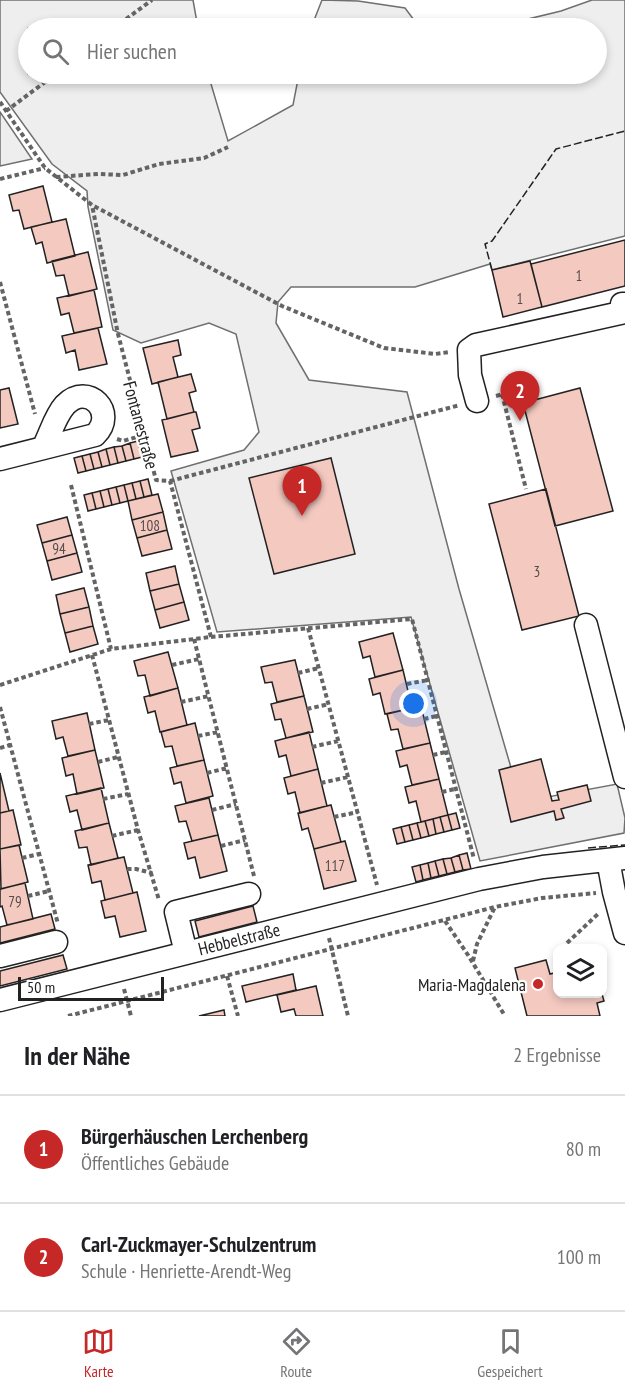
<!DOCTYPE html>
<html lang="de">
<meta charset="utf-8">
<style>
:root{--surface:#fff;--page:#f6f6f6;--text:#202124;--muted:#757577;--line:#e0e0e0;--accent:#c62828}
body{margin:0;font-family:"PT Sans Narrow",sans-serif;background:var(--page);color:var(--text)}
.controls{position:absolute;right:18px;bottom:18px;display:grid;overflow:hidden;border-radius:12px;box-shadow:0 3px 9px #0003}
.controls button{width:54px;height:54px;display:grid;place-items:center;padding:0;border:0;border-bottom:2px solid var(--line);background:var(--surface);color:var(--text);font:30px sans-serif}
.scale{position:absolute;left:18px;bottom:15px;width:146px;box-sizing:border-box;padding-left:6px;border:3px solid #222;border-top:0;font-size:16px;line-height:21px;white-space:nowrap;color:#222;-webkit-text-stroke:4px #fff;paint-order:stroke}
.you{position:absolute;left:414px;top:704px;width:21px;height:21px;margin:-15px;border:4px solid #fff;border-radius:50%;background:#1a73e8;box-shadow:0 0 0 9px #1a73e833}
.badge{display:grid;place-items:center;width:39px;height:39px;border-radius:50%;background:var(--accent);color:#fff;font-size:20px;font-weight:700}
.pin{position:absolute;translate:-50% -50px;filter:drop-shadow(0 2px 3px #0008)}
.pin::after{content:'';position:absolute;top:32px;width:21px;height:18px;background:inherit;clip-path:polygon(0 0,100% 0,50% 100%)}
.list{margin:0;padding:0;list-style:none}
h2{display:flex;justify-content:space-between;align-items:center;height:78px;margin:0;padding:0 24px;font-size:26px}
h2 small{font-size:20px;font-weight:400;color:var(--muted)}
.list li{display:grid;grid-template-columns:39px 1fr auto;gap:18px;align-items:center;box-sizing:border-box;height:108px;padding:0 24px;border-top:2px solid var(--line)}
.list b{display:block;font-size:22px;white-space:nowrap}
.list p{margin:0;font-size:20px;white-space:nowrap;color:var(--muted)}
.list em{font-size:20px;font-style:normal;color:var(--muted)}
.icon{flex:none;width:33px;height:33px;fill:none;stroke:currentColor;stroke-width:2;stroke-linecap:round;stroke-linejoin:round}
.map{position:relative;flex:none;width:625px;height:1016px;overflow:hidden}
.search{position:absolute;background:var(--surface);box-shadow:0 3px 9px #0003;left:18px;right:18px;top:18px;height:66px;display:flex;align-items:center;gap:15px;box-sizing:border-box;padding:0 21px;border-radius:33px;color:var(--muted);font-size:22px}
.sheet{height:294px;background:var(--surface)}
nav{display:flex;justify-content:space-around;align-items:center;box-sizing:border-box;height:84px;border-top:2px solid var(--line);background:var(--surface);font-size:16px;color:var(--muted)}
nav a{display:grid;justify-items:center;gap:3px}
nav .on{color:var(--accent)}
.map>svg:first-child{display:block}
.green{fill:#eee;stroke:#6f6f6f;stroke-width:1.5}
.building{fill:#f3c9c0;stroke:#222;stroke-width:1.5}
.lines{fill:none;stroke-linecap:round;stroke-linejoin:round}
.minor-casing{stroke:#222;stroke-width:25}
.path{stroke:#646464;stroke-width:4;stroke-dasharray:4.5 3;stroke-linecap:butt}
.minor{stroke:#fff;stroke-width:22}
.fence{stroke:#222;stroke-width:1.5;stroke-dasharray:8 3;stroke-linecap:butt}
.poi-dot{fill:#c62828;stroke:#fff;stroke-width:2}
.labels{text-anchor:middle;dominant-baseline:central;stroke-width:4.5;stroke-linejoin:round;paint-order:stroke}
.number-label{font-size:15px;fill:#564c4a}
.street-label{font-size:18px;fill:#222;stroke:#fff}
.poi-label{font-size:18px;fill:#222;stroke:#fff;text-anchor:end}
</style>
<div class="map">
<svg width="625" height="1016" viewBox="0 0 625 1016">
<rect width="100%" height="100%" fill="#fff"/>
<path class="green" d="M0,0h193l5,28h-170v46h180l20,67 65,-36 6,-31h297v-46h-105l70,-17 31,-11h33v236l-133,34 -2,-6 -75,23h-124l-13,15 -2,21 33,57 98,12 52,197 62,213 96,-18 8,34 -1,15 -144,28 -69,-244 -194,15 -46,-161 73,-21 15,-18 -23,-98 -27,-11 -68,20 -28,-13 -25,-123 -1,-16 -35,-27 -52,-72z
M322,0l36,1 47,7 15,20h-109z
M0,112l32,47 -32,7z"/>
<path class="building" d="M43,186l9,36 -28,7 -5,-19 -6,1 -4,-16z
M66,219l9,37 -28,7 -5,-21 -6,2 -5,-17z
M625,240v46l-83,21 -11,-43z
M88,252l9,37 -28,7 -5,-21 -8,1 -4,-15z
M530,261l12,46 -39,10 -11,-47z
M94,290l8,37 -28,6 -5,-20 -8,2 -4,-17z
M98,328l9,36 -28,6 -4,-20 -9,3 -4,-17z
M178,340l3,15 -8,2 5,20 -26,7 -9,-36z
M191,374l5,17 -7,2 5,19 -27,7 -9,-37z
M9,388l9,36 -18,4v-38z
M580,388l33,123 -58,15 -32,-123z
M194,412h2l4,16 -8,2 6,21 -27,6 -9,-37z
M138,441l4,16 -8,2 -4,-16z
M130,443l4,16 -8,2 -4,-15z
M122,446l4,15 -8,2 -4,-16z
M114,447l4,16 -8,2 -4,-16z
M106,449l4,16 -8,2 -4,-15z
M98,452l4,15 -8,2 -4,-15z
M90,454l4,15 -8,2 -4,-15z
M82,456l4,15 -8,2 -4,-15z
M331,458l24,96 -81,20 -25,-96z
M148,479l4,16 -8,2 -4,-16z
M140,481l4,16 -8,2 -4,-16z
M132,483l4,16 -8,2 -4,-16z
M124,485l4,16 -8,2 -4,-16z
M116,487l4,16 -8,2 -4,-16z
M108,489l4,16 -8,2 -4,-16z
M546,489l33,127 -57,14 -33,-126z
M100,491l4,16 -8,2 -4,-16z
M92,493l4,16 -8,2 -4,-16z
M158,494l5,18 -31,8 -4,-19z
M163,512l4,18 -30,8 -5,-18z
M67,517l5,18 -30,8 -5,-18z
M167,530l5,19 -30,7 -5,-18z
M72,535l5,18 -30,8 -5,-18z
M77,553l5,19 -30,8 -5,-19z
M175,566l4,18 -29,7 -4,-18z
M179,584l5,18 -29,8 -5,-19z
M84,588l5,19 -29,7 -4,-19z
M184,602l5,18 -29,8 -5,-18z
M89,607l4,19 -28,7 -5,-19z
M93,626l5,18 -28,8 -5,-19z
M393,633l10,37 -28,7 -5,-21 -7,2 -4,-16z
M168,652l10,36 -28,8 -5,-21 -7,1 -4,-15z
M295,660l9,36 -27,6 -5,-20 -7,1 -4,-16z
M403,670l9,38 -27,6 -5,-21 -7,2 -4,-16z
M178,688l9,37 -27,7 -5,-21 -7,2 -4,-16z
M304,696l9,36 -27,6 -5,-19 -6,1 -4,-16z
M421,706l9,37 -27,6 -5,-20 -7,1 -4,-16z
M87,713l8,37 -27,6 -5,-19 -7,2 -4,-18z
M195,723l9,37 -27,6 -5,-20 -7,1 -4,-15z
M309,732l9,37 -27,7 -5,-21 -7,2 -4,-16z
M430,743l9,36 -27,6 -5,-20 -7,2 -4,-16z
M95,750l9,38 -27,6 -4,-20 -7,2 -4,-18z
M541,759l11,42 7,-1 -2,-8 30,-7 4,16 -30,8 3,9 -8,2 -2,-9 -43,11 -12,-52z
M204,760l9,36 -27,7 -5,-21 -7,2 -4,-16z
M318,769l9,37 -27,7 -5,-21 -7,2 -4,-16z
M0,773l9,38 -9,2z
M439,779l9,36 -27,7 -5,-21 -7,2 -4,-16z
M101,788l8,35 -27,7 -5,-20 -7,2 -4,-16z
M209,798l9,37 -26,6 -6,-20 -7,1 -4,-16z
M331,805l10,37 -27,7 -6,-21 -6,2 -4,-17z
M13,810l8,35 -21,4v-36z
M456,813l4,15 -8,2 -4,-15z
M448,815l4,15 -8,2 -4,-15z
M440,817l4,15 -8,2 -3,-15z
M433,819l3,15 -7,2 -4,-15z
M425,821l4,15 -8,2 -4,-15z
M109,823l9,35 -27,7 -4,-18 -8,1 -4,-17z
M417,823l4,15 -8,2 -4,-15z
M409,825l4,15 -8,2 -4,-15z
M401,827l4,15 -8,2 -4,-15z
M218,835l9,36 -27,7 -5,-21 -7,2 -4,-16z
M345,841l11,40 -32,8 -10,-40z
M19,845l9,37 -27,7 -1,-40z
M467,853l4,16 -8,1 -4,-15z
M459,855l4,15 -8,2 -4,-14z
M124,857l9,36 -28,7 -4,-19 -9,2 -4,-18z
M451,858l4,14 -8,2 -4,-15z
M443,859l4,15 -8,2 -4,-15z
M435,861l4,15 -8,2 -3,-15z
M428,863l3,15 -8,2 -3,-15z
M420,865l3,15 -7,2 -4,-15z
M25,883l8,36 -26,6 -5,-19 -2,1v-18z
M137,892l9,39 -26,6 -5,-21 -10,2 -4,-17z
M253,906l4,16 -58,15 -4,-16z
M51,914l4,15 -55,14v-16z
M63,955l4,14 -67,17v-15z
M546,960l4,14 8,-2v22h44l2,7 -7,2 3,13h-73l-12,-48z
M293,974l3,16 -50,12 -4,-16z
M316,986l7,30h-27l-2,-7 -13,3 -4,-17z
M224,1010l1,6h-26z"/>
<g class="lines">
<g class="minor-casing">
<path id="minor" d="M477,401l-7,-26 -1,-25 7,-5 149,-33 -3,-8h3
M0,459l95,-24c23,-22 -7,-54 -30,-30 -10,11 -15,30 -22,43
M586,625l39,152
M608,860l6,32 11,41
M186,953l-10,-41 73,-18
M0,956l56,-14
M0,1000l479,-121 64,-12 82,-9"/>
</g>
<path class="path" d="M114,28l38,-28
M0,102l45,66 47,37 190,101 102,42 51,6 15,-2
M6,111l50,-37
M56,177l42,-3 25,1 36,-11 45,-6 24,-11
M0,179l45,-11
M0,282l35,132
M502,394l24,95
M496,396l36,-10
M117,439l6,2 21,-6
M170,481l290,-76
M71,485l40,164
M308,628l69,257
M211,637l201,-18 62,240
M194,639l60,237
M92,655l46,175 21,70
M172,665l27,-6
M298,673l21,-5
M407,684l21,-4
M0,685l111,-36 100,-12 -41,-156 -14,-1 -38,-146 -26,-129
M181,702l28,-6
M0,707l58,217
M307,709l22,-5
M424,719l13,-3
M89,724l20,-4
M198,736l20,-4
M312,747l26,-6
M0,748l10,-3
M433,755l13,-3
M98,762l20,-5
M207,773l20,-5
M321,783l27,-6
M442,792l13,-3
M103,799l25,-5
M212,810l24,-6
M334,817l24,-5
M112,836l26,-6
M221,846l24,-6
M22,858l17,-4
M127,869h9l16,4
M28,896l21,-5
M445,921l23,34 37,61
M329,938l19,78
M567,943l32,-30
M473,961l4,-17 18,-37
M227,976l11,40
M124,989l7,27
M68,1016l427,-109 47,-9 54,-5"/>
<use href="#minor" class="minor"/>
<path class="fence" d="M492,270l-7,-26 7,-3 64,-92 69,-18
M588,848l37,-3"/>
</g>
<circle class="poi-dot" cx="538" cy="984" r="6"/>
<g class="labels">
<g class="number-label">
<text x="579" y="275">1</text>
<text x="520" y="298">1</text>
<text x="150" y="525">108</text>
<text x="59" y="548">94</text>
<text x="537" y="571">3</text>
<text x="335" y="865">117</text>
<text x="15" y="901">79</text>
</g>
<g class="street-label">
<text transform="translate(141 425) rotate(75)">Fontanestraße</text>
<text transform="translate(239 939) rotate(-14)">Hebbelstraße</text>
</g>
<g class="poi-label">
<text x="526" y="984">Maria-Magdalena</text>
</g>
</g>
</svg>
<div class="controls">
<button><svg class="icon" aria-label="layers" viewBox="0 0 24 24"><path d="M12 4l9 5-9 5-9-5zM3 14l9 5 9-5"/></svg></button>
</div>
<div class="scale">50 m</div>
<div class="you"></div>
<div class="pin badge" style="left:302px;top:516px">1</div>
<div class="pin badge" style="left:520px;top:421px">2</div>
<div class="search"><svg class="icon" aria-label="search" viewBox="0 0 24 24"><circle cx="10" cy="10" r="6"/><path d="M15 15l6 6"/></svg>Hier suchen</div>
</div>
<section class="sheet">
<h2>In der Nähe<small>2 Ergebnisse</small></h2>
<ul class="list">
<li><span class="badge">1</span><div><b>Bürgerhäuschen Lerchenberg</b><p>Öffentliches Gebäude</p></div><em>80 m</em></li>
<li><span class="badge">2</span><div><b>Carl-Zuckmayer-Schulzentrum</b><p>Schule · Henriette-Arendt-Weg</p></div><em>100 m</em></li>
</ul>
</section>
<nav>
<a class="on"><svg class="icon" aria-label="map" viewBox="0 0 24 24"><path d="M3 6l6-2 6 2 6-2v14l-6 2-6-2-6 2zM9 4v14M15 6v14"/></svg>Karte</a>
<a><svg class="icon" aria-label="directions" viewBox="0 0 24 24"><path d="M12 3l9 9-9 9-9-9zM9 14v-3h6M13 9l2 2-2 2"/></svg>Route</a>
<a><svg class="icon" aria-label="saved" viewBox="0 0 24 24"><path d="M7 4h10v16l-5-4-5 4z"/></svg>Gespeichert</a>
</nav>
